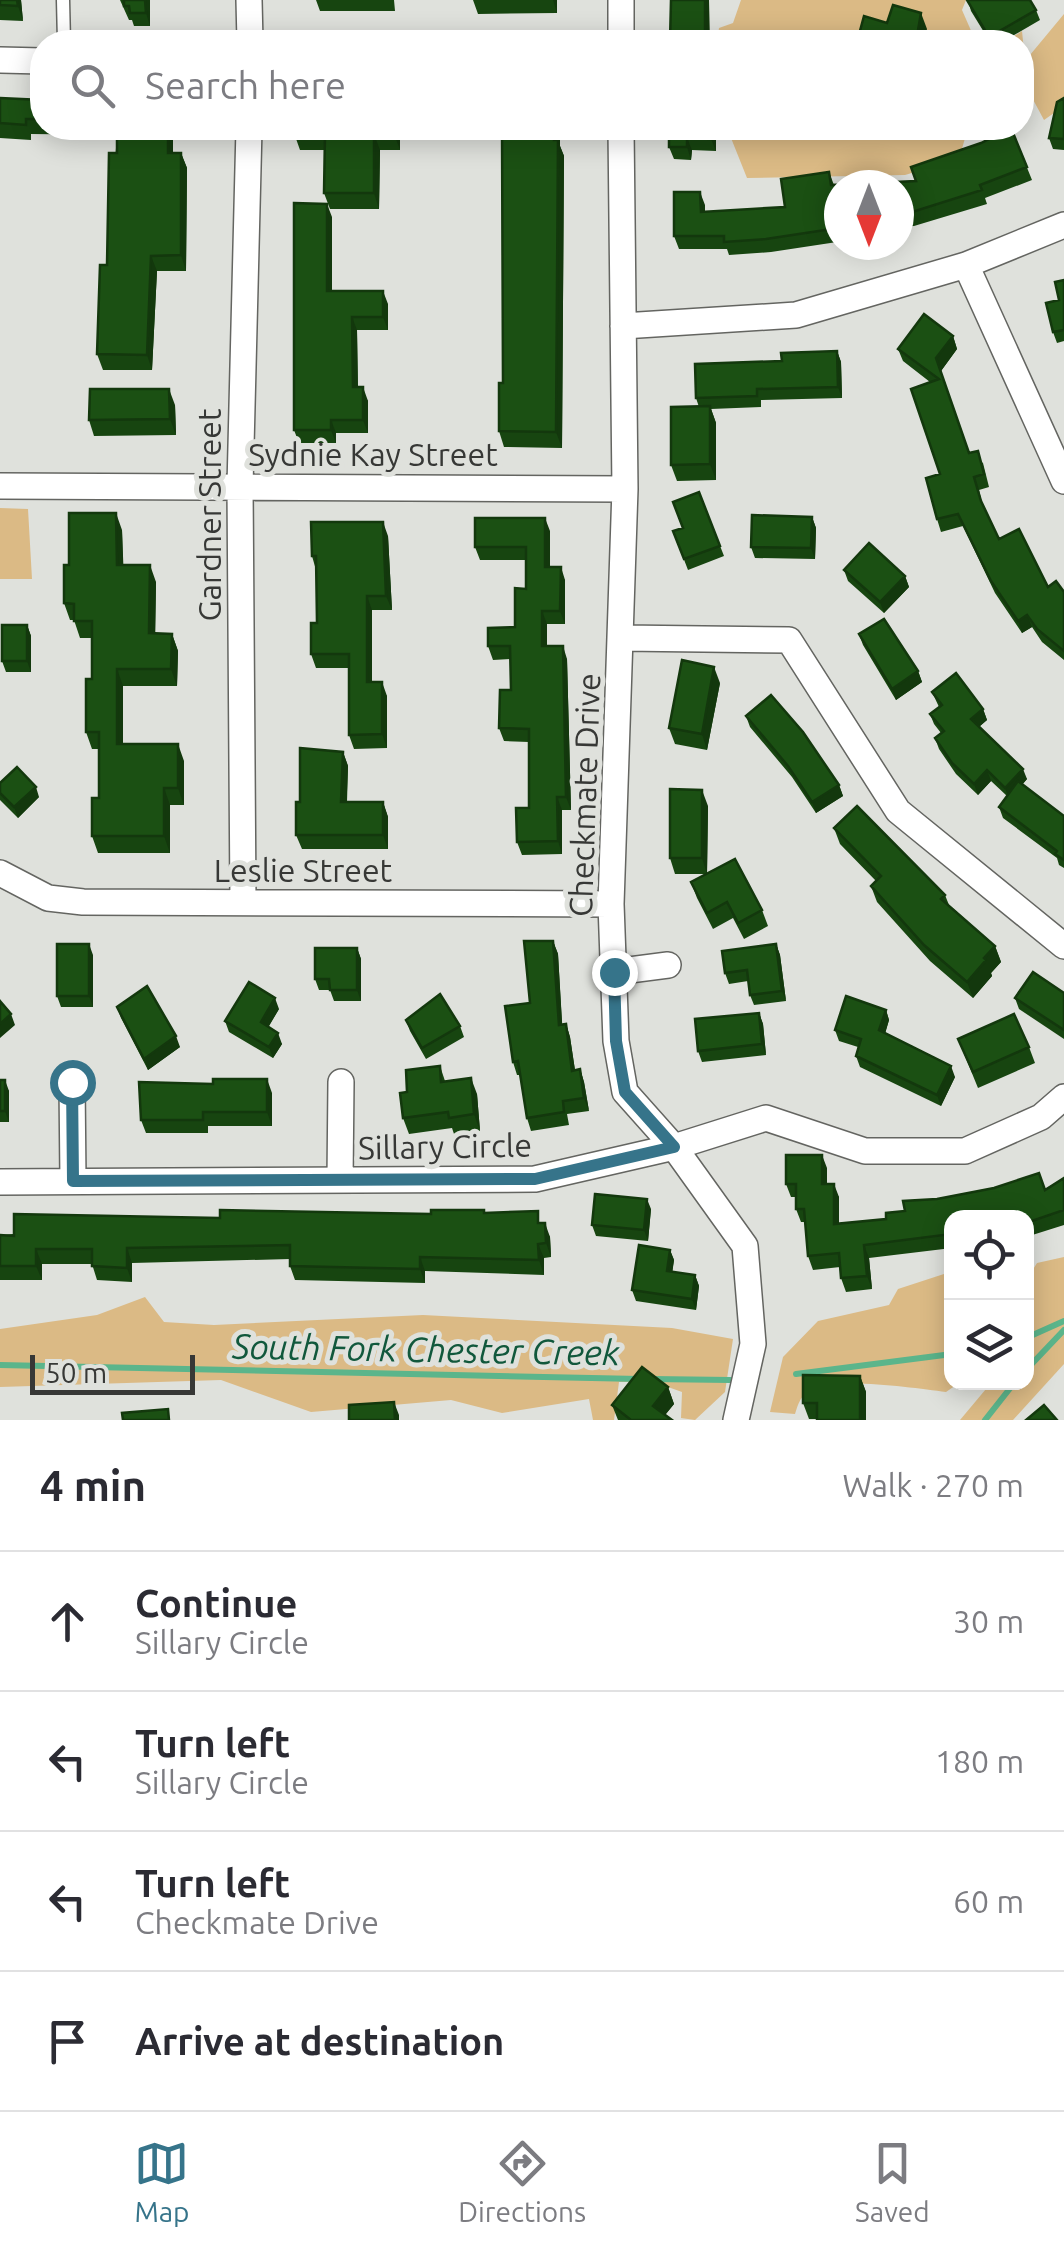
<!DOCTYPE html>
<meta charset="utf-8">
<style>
:root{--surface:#fff;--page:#f7f7f7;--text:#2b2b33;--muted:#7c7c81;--line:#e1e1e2;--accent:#36748a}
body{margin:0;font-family:Ubuntu,sans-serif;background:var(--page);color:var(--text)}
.controls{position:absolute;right:30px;bottom:30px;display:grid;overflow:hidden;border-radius:20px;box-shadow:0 5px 25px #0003}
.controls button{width:90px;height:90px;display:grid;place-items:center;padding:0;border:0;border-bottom:2px solid var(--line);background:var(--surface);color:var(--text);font:50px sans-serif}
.compass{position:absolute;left:824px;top:170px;width:90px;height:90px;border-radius:50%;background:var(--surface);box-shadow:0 5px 25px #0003;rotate:180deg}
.scale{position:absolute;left:30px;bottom:25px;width:165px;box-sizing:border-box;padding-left:10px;border:5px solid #373836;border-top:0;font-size:28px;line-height:35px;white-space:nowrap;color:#373836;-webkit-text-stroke:8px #dfe1dc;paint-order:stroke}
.stop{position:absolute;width:30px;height:30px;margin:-22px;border:8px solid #36748a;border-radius:50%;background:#fff}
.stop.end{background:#36748a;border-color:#fff;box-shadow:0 2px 10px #0008}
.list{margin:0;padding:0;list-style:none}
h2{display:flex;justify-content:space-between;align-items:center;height:130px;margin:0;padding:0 40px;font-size:42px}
h2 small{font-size:32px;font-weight:400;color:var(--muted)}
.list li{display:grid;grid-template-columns:65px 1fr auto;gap:30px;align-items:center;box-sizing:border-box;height:140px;padding:0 40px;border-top:2px solid var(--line)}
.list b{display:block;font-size:38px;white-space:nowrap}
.list p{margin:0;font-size:32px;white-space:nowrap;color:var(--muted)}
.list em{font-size:32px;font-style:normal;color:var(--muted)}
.icon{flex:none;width:55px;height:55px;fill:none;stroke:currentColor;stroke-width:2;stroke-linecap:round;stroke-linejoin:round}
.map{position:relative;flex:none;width:1064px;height:1420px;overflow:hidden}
.search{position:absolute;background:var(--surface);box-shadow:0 5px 25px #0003;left:30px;right:30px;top:30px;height:110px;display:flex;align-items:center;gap:25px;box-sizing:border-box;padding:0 35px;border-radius:40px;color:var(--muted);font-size:38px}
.sheet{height:690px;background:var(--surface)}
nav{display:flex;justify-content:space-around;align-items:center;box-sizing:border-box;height:140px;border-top:2px solid var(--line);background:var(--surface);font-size:28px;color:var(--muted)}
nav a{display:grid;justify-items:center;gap:5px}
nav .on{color:var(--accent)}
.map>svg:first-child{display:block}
.green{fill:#dbba85}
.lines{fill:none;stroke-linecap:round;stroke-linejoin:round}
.stream{stroke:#5bb58b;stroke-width:6}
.service-casing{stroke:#646561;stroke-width:15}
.minor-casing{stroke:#646561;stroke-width:28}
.service{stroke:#fff;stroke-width:12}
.minor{stroke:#fff;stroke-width:25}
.wall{fill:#174510}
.shaded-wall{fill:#13380d}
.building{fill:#1b5013;stroke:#13380d;stroke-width:2.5}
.route{stroke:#36748a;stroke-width:12}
.labels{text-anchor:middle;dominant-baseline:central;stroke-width:10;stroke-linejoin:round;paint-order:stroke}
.street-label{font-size:32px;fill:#373836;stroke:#dfe1dc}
.water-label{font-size:35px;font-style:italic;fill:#11583c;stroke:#dfe1dc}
</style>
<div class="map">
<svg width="1064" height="1420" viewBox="0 0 1064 1420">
<rect width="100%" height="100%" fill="#dfe1dc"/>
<path class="green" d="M741,0h225l-4,10 14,32h-259l2,-14 14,-5z
M1064,14v92l-20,14 -22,-41v-37h-17l17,-11 3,30z
M727,128h241l-9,31 -54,16 -158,3z
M0,508l28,1 4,70h-32z
M1064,1257v107l-51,56h-53l31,-37 35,-1 1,-103 10,-16z
M947,1273l5,20v89l7,1 -13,9c-32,-4 -106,-15 -134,-3 -11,5 -14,15 -17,25l-25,-2 13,-55 35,-36 71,-16 9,-16z
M145,1297l19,25 50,3 209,-10 249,13 61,11 -8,53 -30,28 -14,-2 1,-26 -28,-10h-35l-5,38h-21l-4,-21 -87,14 -51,-13 -140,12 -90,-32 -221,7v-58l97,-14z"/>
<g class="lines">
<path class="stream" d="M1026,1338l38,-17
M0,1365l639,14
M1026,1370l38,-40
M796,1374l156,-20
M651,1379l80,1
M985,1420l30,-38"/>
<g class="service-casing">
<path id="service" d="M63,0l1,42"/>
</g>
<g class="minor-casing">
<path id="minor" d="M249,0l1,42
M621,42v-42
M0,60l42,1
M621,128l4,361 -14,415 5,137 9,51 49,55 71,99 8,98 -17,76
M966,265l98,216
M623,326l173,-11 170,-50 98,-40
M0,486l625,3
M622,638l167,2 109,171 166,135
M0,873l48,25 35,4 528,2
M243,902l-3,-416 9,-358
M614,972l54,-7
M72,1082l1,99
M340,1180l1,-98
M0,1182l535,-3 139,-32 92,-29 99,33h100l76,-34 23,-20"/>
</g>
<use href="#service" class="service"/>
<use href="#minor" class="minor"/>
</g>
<path class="wall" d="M0,0h21l2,21 -23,-1z
M120,0h30v26h-16l-2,-6h-3z
M316,0h78l1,11h-75z
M473,0h84v13l-79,1z
M968,0l68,10 4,10 -38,22h-12l-19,-31z
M0,98l42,2v28h131v25h8l6,15 -1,103h-29l-5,99h-49l-6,-16 10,-89 10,-130 -86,-1v6l-31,-2z
M1064,98v52l-11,-1 -4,-11z
M294,128h106v22h-20l-1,59h-49l-6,-16 1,-43h-25l-6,-17z
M502,128h58v18l4,10 -2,292 -58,-1 -5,-16 4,-48z
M669,128h47v23l-24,-1 -1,10 -17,-1 -5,-12z
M1011,128l21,52 -47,18 2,6 -73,22 -15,1v-42h-60v46h-4l2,11 -66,10 -42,3 -2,-6h-48l-5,-13 31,-31v7l80,-5 44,-35 5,13 82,-4 65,-38z
M332,217v74l56,13v26h-31l1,57 10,14v32h-32v10h-37l-5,-13z
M1064,280v61l-7,2 -4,-11z
M953,336l4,13 -16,22 28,82 14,10 6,24 -10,3 4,17 16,32 49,48 16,5v68l-22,-18 -10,-15 -10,6 -27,-40 -32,-67 -22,6 -4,-13 3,-45 -10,-92 -27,-21 -5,-12z
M837,351l4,11 1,36 -81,2v7l-50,2 5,14v57l-39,1 -6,-16 28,-58 -3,-9 86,-37z
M175,405l1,30 -82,1 -5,-16z
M699,492l25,64 -36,14 -15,-39 10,-3z
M812,517l4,11 -1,31 -60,-1 -4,-11z
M122,530l1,35 33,17 -1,51 17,1 6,17 -1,35h-54v58l61,17v44h-14v48h-72l-6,-17 7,-38v-49h-7l-6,-17 6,-53v-41h-12l-6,-18h-4l-6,-17 5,-38z
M550,531v36l15,13v44h-18v22l20,13 4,151h-9v44l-40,1 -5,-13 12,-34v-66l-25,-1 -5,-13 12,-38 -1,-31 -17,1 -5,-14 27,-19 11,-38v-29h-46l-5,-13z
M388,536l4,74h-20v72l15,14v52l-33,1 -5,-14v-67h-33l-5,-14 6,-31 -1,-53 -4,-14z
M844,570l61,6 4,11 -25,26 -36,-32z
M27,625l4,11v36h-25l-4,-11z
M859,634l59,37 4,11 -26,18 -33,-55z
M720,683l-13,67 -32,-6 -6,-16z
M932,692l51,17 4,11 -8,7 48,52 -5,6 42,31v52l-5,-3 -2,-7 -54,-40 -4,-11 8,-11 -16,-15 -13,14 -22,-21 -17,-25 -4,-11 6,-5 -7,-9 -4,-10 9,-7z
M746,716l93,69 4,11 -27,17 -24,-36 -42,-50z
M343,752l5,14 -1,36h36l5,15v32h-86l-6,-14 4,-33z
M0,783l39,14 -21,21 -18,-18z
M708,806l-1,67 55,37 6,16 -24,13 -11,-21 -20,11 -16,-31 -6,-16 14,-8h-30l-5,-16z
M834,828l111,67 4,10 46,41 6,16 -10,11 1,3 -19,22 -43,-37 -53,-59 -6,-16 5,-5 -36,-37z
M553,941l5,13 4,70h4l4,13 5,33 5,-1 4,13 5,29 -22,3 2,11 -38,6 -4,-13 -7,-43h-3l-4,-13 17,-59z
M776,944l4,11 6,46 -32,4 -4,-10 -2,-14 -19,3 -4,-11z
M357,948l4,11v42h-27l-4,-11h-11l-4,-11z
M93,955v52h-32l-4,-11z
M1064,993v46l-45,-30 -4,-11z
M117,1007l63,40 -32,23 -27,-52z
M279,1009l-11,18 14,17 -9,14 -44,-26 -4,-11z
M886,1010l3,10 -4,13 70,44 -14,29 -81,-39 -4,-11 2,-9 -19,-6 -4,-11z
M759,1013l4,11 3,31 -64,7 -4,-11z
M406,1020l54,6 4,11 -38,22 -16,-28z
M958,1039l71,8 6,16 -57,25z
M440,1066l5,15 32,13 3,37 -26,3 -2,-6 -43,6 -6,-16 4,-26z
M0,1080l9,11v31h-9z
M272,1093v33h-64v7h-62l-5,-13z
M827,1168v16l12,13v26l47,-4 51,-20 108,-10 19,-11v47l-38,12v-19h-74v30l-83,10 3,31 -26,3 -5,-14 -1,-11 -27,3 -5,-14 -3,-34h-4l-5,-13v-12h-5l-5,-13z
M651,1209l-3,32 -52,-5 -4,-11z
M484,1213l58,10 8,14 1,20 -7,1v17l-119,-4v12l-130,-3 -5,-14v-7l-158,4v19l-35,-2 -5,-16h-50v16h-42v-45l220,-17z
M670,1250l4,10 -2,12 23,3 4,11 -3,24 -60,-9 -4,-11z
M860,1376l6,16 -49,27h-8l-6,-16z
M668,1387l6,17 -9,11 7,5h-54l-6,-15z"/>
<path class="shaded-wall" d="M17,0h4l2,21 -5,-15z
M145,0h5v26l-4,-13z
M553,0h4v13z
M705,0h4l1,42h-5z
M921,13l6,16 -3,13h-8z
M168,128h5v40l-5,-15z
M394,128h6v22l-6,-16z
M554,128h6v18l4,10 -2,292 -6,-16z
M711,128h5v23l-5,-12z
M374,134l6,16 -1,59 -5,-16z
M687,138l5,12 -1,10 -4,-13z
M181,153l6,15 -1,103 -5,-16z
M700,192l5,13v21l-4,-14z
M327,204l5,13v87l-5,-13z
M151,256l6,15 -5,99 -5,-15z
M383,291l5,13v26l-5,-13z
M352,317l5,13 1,71 -5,-14z
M953,336l4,13 -16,22 -5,-13z
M837,351l4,11 1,36 -4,-11z
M363,387l5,14v32l-5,-13z
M169,389l6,16 1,30 -6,-16z
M710,406l6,17v57l-6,-16z
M331,420l5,13v10l-5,-13z
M116,513l6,17 2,52 -7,-17z
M812,517l4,11 -1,31 -4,-11z
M545,518l5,13v49l-5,-13z
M383,522l5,14 4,74 -6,-14z
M150,565l6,17 -1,68 -6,-17z
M561,567l4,13v44l-5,-13z
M905,576l4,11 -25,26 -4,-11z
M367,596l5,14v86l-5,-14z
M542,611l5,13v36l-5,-14z
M1027,615l5,12 -10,6 -4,-12z
M27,625l4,11v36l-4,-11z
M172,634l6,17 -1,35 -6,-17z
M563,646l4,13 4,151 -5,-13z
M714,667l6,16 -13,67 -5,-16z
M117,669l6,17v75l-6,-17z
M918,671l4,11 -26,18 -4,-11z
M382,682l5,14v52l-5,-14z
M983,709l4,11 -12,10 -4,-11z
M178,744l6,17v44l-6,-17z
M343,752l5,14 -2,51 -5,-15z
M1023,769l4,10 -18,20 -4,-11z
M987,770l4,11 -13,14 -4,-11z
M839,785l4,11 -27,17 -4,-11z
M36,787l3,10 -21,21 -4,-11z
M164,788l6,17v48l-6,-17z
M702,790l6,16 -1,68 -5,-16z
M557,797l5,13v44l-4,-13z
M383,802l5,15v32l-5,-14z
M553,941l5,13 5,84 -4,-13z
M89,944l4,11v52l-4,-11z
M776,944l4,11 6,46 -4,-10z
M995,946l6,16 -10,11 1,3 -19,22 -6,-16z
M357,948l4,11v42l-4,-11z
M275,998l4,11 -14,24 -4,-11z
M886,1010l3,10 -6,21 -4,-11z
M759,1013l4,11 3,31 -4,-11z
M11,1014l4,11 -15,13v-14z
M566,1024l4,13 7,47 -5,-13z
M278,1033l4,11 -9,14 -4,-11z
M176,1036l4,11 -32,23 -4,-11z
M951,1066l4,11 -14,29 -4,-11z
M580,1069l4,13 5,29 -5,-13z
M471,1078l6,16 3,37 -6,-17z
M267,1079l5,14v33l-5,-14z
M5,1080l4,11v31l-4,-11z
M822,1155l5,13v29l-5,-13z
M834,1184l5,13v40l-5,-13z
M647,1199l4,10 -3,32 -4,-11z
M545,1223l5,14 1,20 -5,-14z
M538,1244l6,14v17l-5,-15z
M864,1245l5,13 3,31 -5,-13z
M127,1248l5,15v19l-5,-14z
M36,1249l6,15v16l-6,-14z
M670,1250l4,10 -3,22 -4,-11z
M420,1257l5,14v12l-5,-14z
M695,1275l4,11 -3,24 -4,-11z
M860,1376l6,16v28h-6z
M668,1387l6,17 -13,16 -8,-14z
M394,1402l5,13v5h-4z"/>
<path class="building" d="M0,0h17l1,6 -18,-1z
M124,0h21l1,13h-16l-1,-7h-5z
M671,0h34v42h-35z
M967,0h63l6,10 -47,27z
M893,5l28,8 -5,29h-59l7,-26 23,7z
M0,98l42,2v19h-16v6l-26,-2z
M1064,98v41l-15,-1 8,-36z
M117,128h51v25h13v102l-30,1 -4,99 -50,-1 3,-89h7l2,-112h8z
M294,128h100v6h-20v59h-50l1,-59 -31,-1z
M502,128h52v12h4l-2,292 -57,-1v-48h4z
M669,128h42v11l-24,-1v9h-18z
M1011,128l16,39 -47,18 2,5 -73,23 -10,1v-29h-60v32h-8l1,12 -66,10 -42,3v-6h-50v-44h26l1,20 84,-5 -4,-28 48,-7 2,13 85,-4 -5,-14 70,-24z
M294,203l33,1v87h56v26h-31l1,70h10v33h-32v10h-37z
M1064,280v50l-11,2 -7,-29 13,-3 -4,-18z
M924,314l29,22 -17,22 33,95 9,-2 6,23 -10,3 7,24 18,38 20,-10 29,58 8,-6 8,11v59l-27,-22 -10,-14 -9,6 -27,-40 -33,-67 -21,5 -11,-41 14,-4 -29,-85 28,-10 -41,-30z
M837,351l1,36 -81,2v7l-61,2 -1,-34 87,-3 -1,-8z
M90,389h79l1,30 -81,1z
M710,406v58l-39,1v-58z
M699,492l21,54 -36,13 -11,-28 10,-3 -10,-26z
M69,513h47l1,52h33l-1,68 23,1 -1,35h-54v75h61v44h-14v48h-72v-38h7v-66h-13v-53h6v-58h-18v-17l-10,-1v-38h5z
M752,515l60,2 -1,31 -60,-1z
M475,518h70v49h16l-1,44h-18v35h21l3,151h-9l1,44 -41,1 -1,-34h13v-79l-30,-1 1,-38h11l-1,-44h-22v-18l27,-1v-39l11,1v-42h-51z
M311,522h72l3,74h-19v86h15v52l-33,1v-81h-38v-31h6l-1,-67h-4z
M869,543l36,33 -25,26 -36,-32z
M884,619l34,52 -26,18 -33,-55z
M2,625h25v36h-25z
M682,660l32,7 -12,67 -33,-6z
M956,673l27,36 -12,10 52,50 -18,19 -18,-18 -13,14 -22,-21 -17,-25 9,-7 -14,-17 12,-9 -10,-13z
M771,695l32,37 36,53 -27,17 -24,-36 -42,-50z
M300,748l43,4 -2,50h42v33h-87v-33h4z
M17,767l19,20 -22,20 -14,-14v-10z
M1018,781l46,35v44l-9,-6 2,-3 -58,-44z
M670,789l32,1v68h-32z
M857,806l88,89 -4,4 54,47 -11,12 2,2 -19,22 -43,-37 -53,-59 10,-10 -47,-48z
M735,859l27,51 -24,13 -11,-21 -20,11 -16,-31z
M524,941h29l6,84 7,-1 6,47 8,-2 4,29 -21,3 1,11 -37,6 -9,-57 -5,1 -8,-56 25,-3z
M57,944h32v52h-32z
M776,944l6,47 -32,4 -3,-25 -22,3 -3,-22z
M315,948h42v42h-27l-1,-11h-14z
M1033,972l31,21v37l-49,-32z
M249,982l26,16 -14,24 17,11 -9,14 -44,-26z
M147,986l29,50 -32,23 -27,-52z
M440,994l20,32 -38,22 -16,-28z
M846,996l40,14 -7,20 72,36 -14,29 -81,-39 5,-17 -26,-9z
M0,1001l11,13 -11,10z
M759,1013l3,31 -64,7 -3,-32z
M1014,1014l15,33 -56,25 -15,-33z
M440,1066l1,16 30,-4 3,36 -25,4 -1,-6 -45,6 -3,-25 7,-1 -1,-22z
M213,1079h54v33h-64v8h-62l-2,-38 74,2z
M0,1080h5v31h-5z
M786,1155h36v29h12v40l52,-5v-6l19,-2 -2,-10 34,-2 57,-11 45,-15 6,17 19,-12v32l-38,13v-5h-74v16l-88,11 3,31 -26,2 -2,-25 -31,3 -4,-47h-8v-25h-10z
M595,1194l52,5 -3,31 -52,-5z
M220,1210l211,4v-4h53v3l54,-2v12h7l1,20 -8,1 1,16 -119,-3v12l-130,-3v-21l-163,3v20l-35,-2v-17h-56v17h-36v-31l14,1v-22l206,4z
M639,1245l31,5 -3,21 28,4 -3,24 -60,-9z
M642,1367l26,20 -15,19 19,14h-41l-19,-15z
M803,1375l57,1v44h-43v-17h-14z
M394,1402l1,18h-46v-15z
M1044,1405l13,15h-31z
M168,1409l1,11h-46l-1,-7z"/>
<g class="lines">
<path class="route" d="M72,1082l1,99 462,-2 139,-32 -49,-55 -9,-51 -2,-69"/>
</g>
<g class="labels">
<g class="street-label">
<text x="373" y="454">Sydnie Kay Street</text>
<text transform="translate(209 515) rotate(-90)">Gardner Street</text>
<text transform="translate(584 795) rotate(-88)">Checkmate Drive</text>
<text x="303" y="870">Leslie Street</text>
<text transform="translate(445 1146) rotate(-1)">Sillary Circle</text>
</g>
<g class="water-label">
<text transform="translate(426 1349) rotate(1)">South Fork Chester Creek</text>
</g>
</g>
</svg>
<div class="controls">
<button><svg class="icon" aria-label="locate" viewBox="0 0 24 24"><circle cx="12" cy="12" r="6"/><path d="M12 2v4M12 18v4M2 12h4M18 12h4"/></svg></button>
<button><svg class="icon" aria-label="layers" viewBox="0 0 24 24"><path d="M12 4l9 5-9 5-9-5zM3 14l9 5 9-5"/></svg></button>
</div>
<svg class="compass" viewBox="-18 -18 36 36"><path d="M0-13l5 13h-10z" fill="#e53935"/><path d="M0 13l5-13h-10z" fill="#7c7c81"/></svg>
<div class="scale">50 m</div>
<div class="stop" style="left:72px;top:1082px"></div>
<div class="stop end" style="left:614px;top:972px"></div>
<div class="search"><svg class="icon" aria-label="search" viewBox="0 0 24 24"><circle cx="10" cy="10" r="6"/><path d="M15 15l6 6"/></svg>Search here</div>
</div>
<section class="sheet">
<h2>4 min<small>Walk · 270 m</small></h2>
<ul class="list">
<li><svg class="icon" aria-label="ahead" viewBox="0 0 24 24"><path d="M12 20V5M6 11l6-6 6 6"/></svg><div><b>Continue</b><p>Sillary Circle</p></div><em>30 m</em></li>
<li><svg class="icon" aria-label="left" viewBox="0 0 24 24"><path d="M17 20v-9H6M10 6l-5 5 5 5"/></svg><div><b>Turn left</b><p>Sillary Circle</p></div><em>180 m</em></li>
<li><svg class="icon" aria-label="left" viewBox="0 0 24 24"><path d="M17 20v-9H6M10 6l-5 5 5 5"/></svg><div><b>Turn left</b><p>Checkmate Drive</p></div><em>60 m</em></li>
<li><svg class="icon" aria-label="arrive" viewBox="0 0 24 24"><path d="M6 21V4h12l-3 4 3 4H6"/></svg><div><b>Arrive at destination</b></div></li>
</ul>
</section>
<nav>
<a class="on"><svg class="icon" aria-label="map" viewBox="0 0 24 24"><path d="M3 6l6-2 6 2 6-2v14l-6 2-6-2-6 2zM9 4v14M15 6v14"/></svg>Map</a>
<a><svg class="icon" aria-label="directions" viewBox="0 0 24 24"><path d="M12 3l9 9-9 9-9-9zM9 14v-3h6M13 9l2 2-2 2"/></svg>Directions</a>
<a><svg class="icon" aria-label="saved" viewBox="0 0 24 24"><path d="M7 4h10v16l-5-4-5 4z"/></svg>Saved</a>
</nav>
